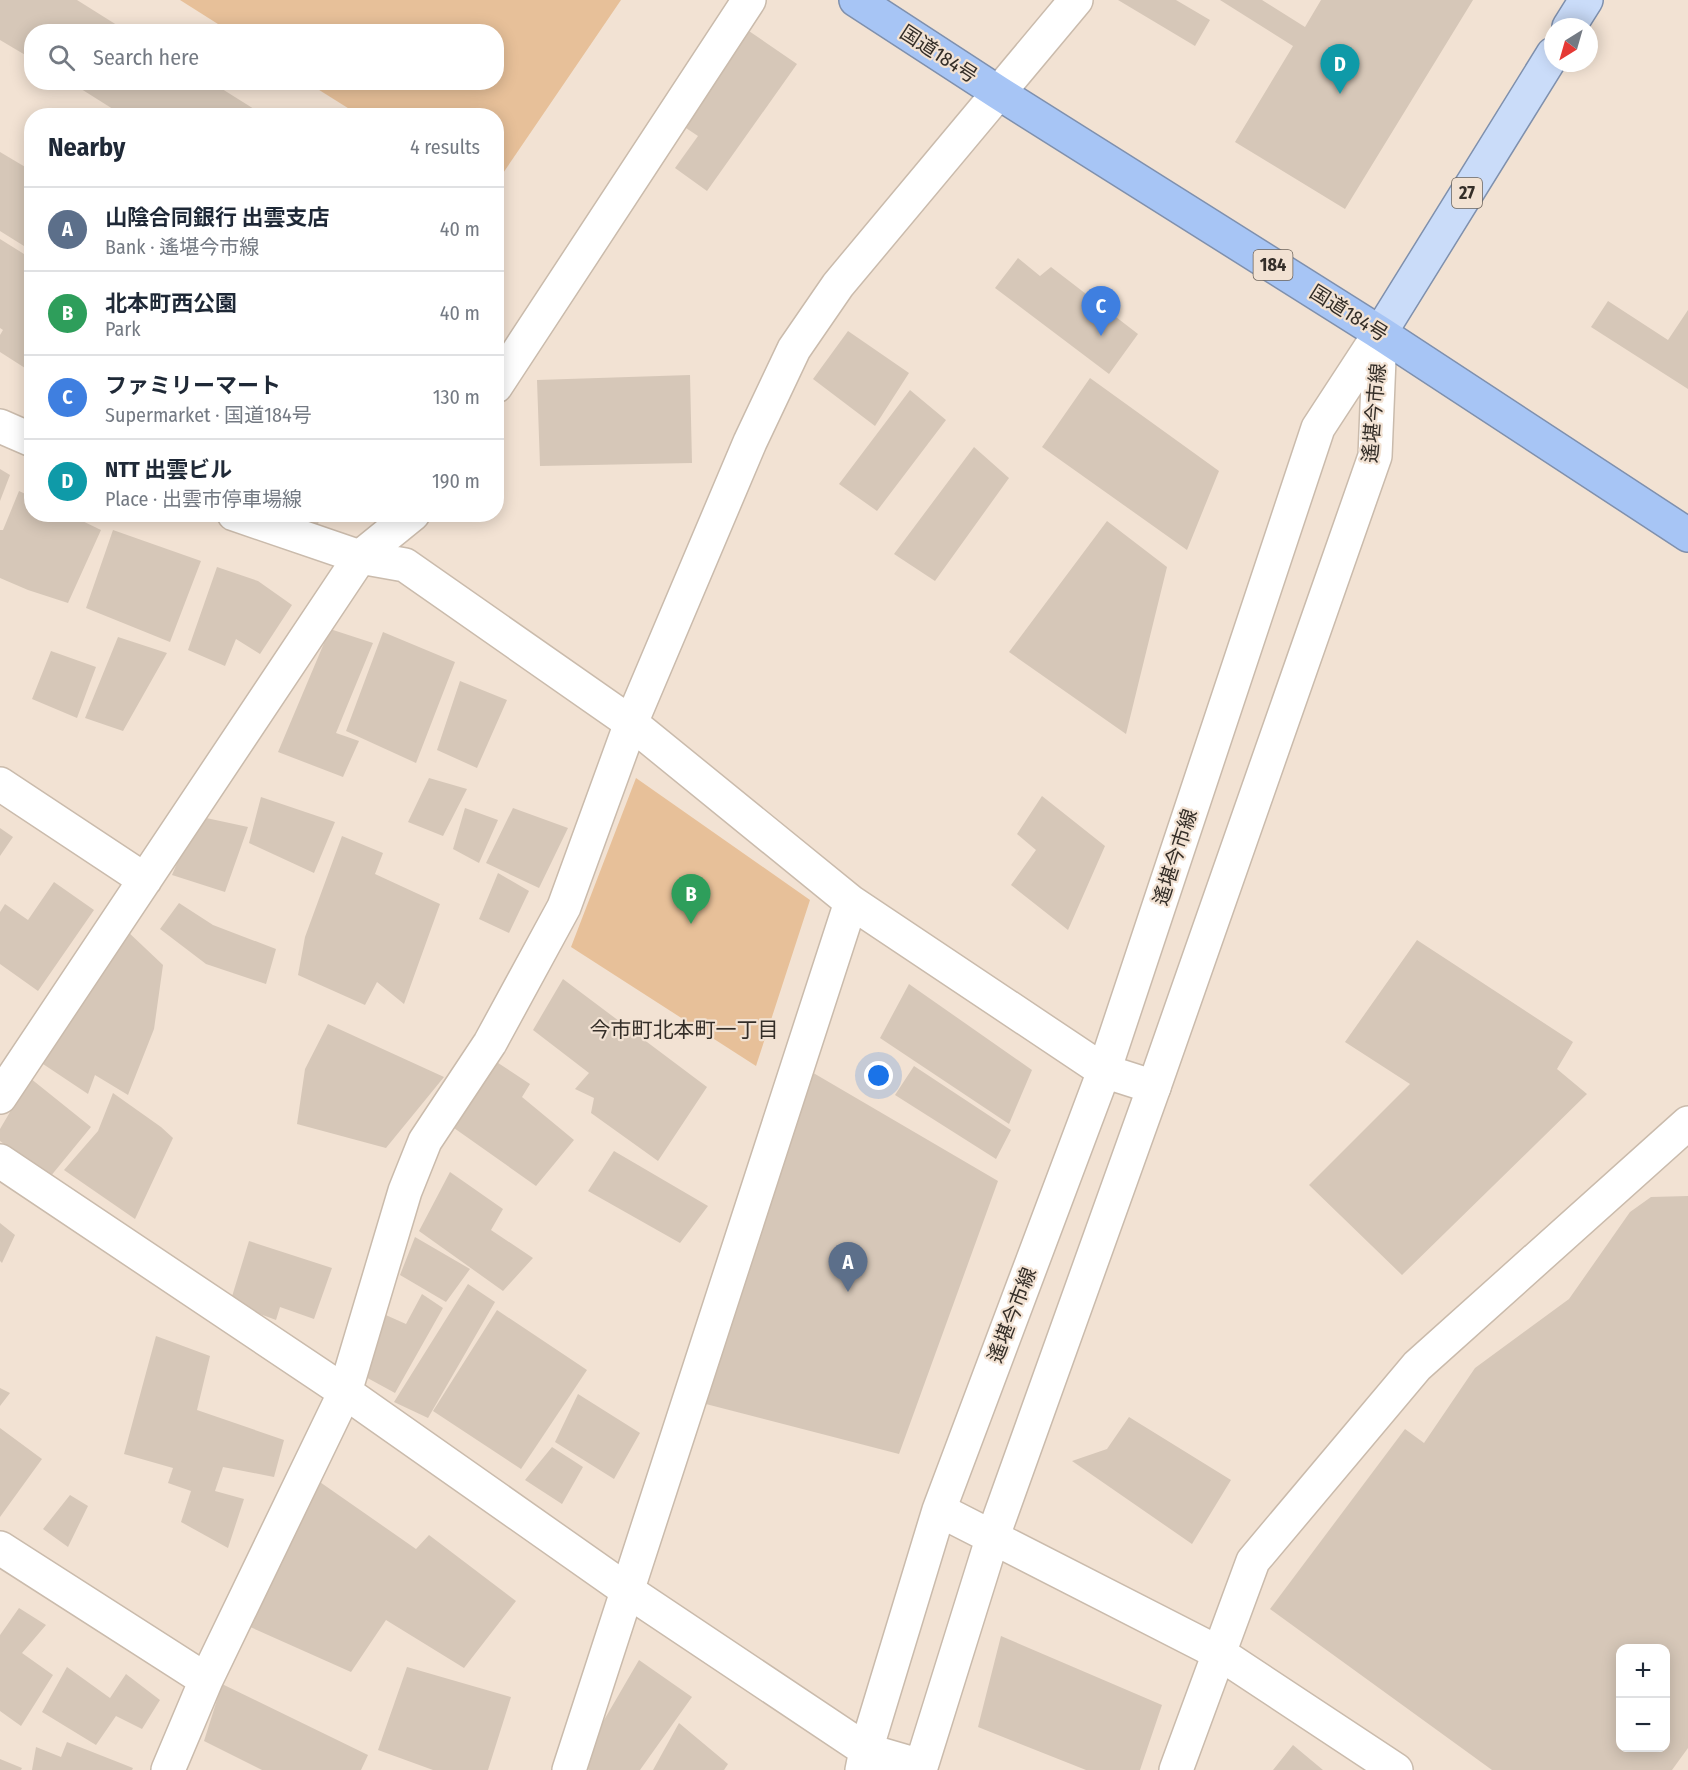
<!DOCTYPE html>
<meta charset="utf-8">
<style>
:root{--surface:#fff;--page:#f2f2f3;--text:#1f2937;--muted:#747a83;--line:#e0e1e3;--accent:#111827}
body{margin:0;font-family:"Fira Sans Condensed","Noto Sans JP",sans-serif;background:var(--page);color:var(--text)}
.controls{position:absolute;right:18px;bottom:18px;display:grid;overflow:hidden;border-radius:12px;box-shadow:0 3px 15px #0003}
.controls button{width:54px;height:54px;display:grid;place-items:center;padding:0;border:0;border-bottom:2px solid var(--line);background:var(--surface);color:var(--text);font:30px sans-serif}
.compass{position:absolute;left:1544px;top:18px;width:54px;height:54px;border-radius:50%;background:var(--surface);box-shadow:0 3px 15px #0003;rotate:217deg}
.you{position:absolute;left:879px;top:1076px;width:21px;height:21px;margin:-15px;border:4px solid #fff;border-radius:50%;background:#1a73e8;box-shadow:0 0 0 9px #1a73e833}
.badge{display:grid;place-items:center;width:39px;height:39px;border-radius:50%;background:var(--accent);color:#fff;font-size:20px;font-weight:700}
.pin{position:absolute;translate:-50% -50px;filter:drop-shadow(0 2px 3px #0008)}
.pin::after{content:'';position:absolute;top:32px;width:21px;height:18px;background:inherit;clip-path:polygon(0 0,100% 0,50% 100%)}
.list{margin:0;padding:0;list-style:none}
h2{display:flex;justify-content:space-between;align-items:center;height:78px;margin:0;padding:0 24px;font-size:26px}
h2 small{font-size:20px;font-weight:400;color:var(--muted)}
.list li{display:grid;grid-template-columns:39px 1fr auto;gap:18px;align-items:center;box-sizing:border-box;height:84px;padding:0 24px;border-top:2px solid var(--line)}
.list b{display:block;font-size:22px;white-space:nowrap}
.list p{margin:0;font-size:20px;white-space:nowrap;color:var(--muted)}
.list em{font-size:20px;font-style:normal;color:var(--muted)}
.icon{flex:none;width:33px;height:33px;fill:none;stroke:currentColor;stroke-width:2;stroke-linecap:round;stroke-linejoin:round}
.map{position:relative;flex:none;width:1688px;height:1770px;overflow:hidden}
.search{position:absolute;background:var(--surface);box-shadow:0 3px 15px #0003;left:24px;top:24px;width:480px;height:66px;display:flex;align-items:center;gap:15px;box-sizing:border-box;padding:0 21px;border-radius:24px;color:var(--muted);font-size:22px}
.panel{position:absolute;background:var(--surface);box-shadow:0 3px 15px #0003;left:24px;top:108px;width:480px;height:414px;border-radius:24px}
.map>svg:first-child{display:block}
.green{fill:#e7c099}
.building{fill:#d6c7b8;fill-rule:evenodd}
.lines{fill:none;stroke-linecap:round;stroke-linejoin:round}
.street-casing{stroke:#cabbac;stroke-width:36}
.secondary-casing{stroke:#cabbac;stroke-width:36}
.primary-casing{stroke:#7f90ad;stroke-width:36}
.highway-casing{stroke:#7f90ad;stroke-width:36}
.street{stroke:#fff;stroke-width:33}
.secondary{stroke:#fff;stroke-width:33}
.primary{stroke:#cadcf9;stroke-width:33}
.highway{stroke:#a7c5f5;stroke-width:33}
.labels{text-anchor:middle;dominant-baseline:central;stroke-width:4.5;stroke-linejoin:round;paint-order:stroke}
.shield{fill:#f2e2d3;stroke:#6d645b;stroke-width:1.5}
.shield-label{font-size:18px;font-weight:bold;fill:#342e28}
.street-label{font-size:20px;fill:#342e28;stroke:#f2e2d3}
.neighbourhood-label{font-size:21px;fill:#342e28;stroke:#f2e2d3}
</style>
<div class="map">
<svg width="1688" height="1770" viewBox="0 0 1688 1770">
<rect width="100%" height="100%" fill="#f2e2d3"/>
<path class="green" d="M180,0h441l-124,182 -1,-66 -137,-1 -51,-32 188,-1v-50l-267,-1z
M636,778l174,122 -54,166 -185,-119z"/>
<path class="building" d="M0,0h77l51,32h-96v27l-32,-19z
M1118,0h58l34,20 -15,26z
M1220,0h42l43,27 16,-27h152l-128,209 -110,-67 58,-96z
M746,29l51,35 -90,127 -32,-23 23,-32 -18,-12z
M70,82h141l54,34h-141z
M0,152l32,19v80l-32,-20z
M0,239l32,20v99l-7,10 -25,-16v-17l3,-5 -3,-2z
M1018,258l22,18 11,-9 87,67 -29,40 -114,-86z
M1608,301l60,39 20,-30v79l-97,-62z
M848,331l61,42 -34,53 -62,-47z
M690,375l2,88 -152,3 -3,-86z
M1090,378l129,93 -32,79 -145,-103z
M910,390l36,30 -69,91 -38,-27z
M974,447l35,31 -74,103 -41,-27z
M0,469l10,6 -10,26z
M19,491l13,6v17h36l33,16 -33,73 -40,-13 -28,-12v-48h3z
M278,514h43l-5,17z
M1107,521l60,46 -41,167 -117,-82z
M113,530l88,31 -31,81 -84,-34z
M217,567l41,14 34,24 -32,49 -24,-15 -11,27 -37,-16z
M330,629l43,14 -37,90 23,8 -16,36 -65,-25z
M383,632l72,30 -39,101 -70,-32z
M118,637l49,16 -44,78 -38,-13z
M51,651l45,16 -19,51 -45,-19z
M460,681l47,19 -30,68 -40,-18z
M429,778l38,11 -24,47 -35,-14z
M1042,796l63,50 -37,84 -57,-45 25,-35 -19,-16z
M261,797l74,25 -21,51 -65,-30z
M465,808l33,12 -19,43 -26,-14z
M513,808l55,20 -29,60 -53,-25z
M197,816l51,11 -23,65 -53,-17z
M0,828l13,9 -13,19z
M342,836l41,17 -8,21 65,30 -36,100 -27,-22 -12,23 -67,-30 7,-38z
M498,873l31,18 -20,42 -30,-14z
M54,882l40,28 -56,81 -38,-27v-52l5,-8 23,16z
M179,903l34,22 63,24 -10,35 -60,-20 -46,-35z
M126,930l37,35 -9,64 -26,66 -33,-20 -7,19 -45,-30z
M1417,940l156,102 -16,27 30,25 -185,181 -93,-90 101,-101 -65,-42z
M563,979l144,108 -49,74 -67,-48 3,-15 -19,-9 14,-16 -56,-43z
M909,984l123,86 -23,54 -129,-86z
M328,1024l116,53 -58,71 -89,-24 8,-55z
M492,1059l38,25 -8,13 52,43 -38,46 -82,-58z
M914,1066l97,64 -15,29 -101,-64z
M810,1071l188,110 -99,273 -197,-51z
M30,1078l61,49 -41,50 -50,-36v-12z
M113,1093l48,34 12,11 -38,81 -71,-49 34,-39z
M614,1151l94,55 -28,37 -92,-52z
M450,1172l53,37 -12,21 42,28 -30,33 -84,-60z
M1688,1196v552l-16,22h-180l-222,-161 135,-180 19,14 51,-75 94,-69 61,-87 21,-15zM1620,1648h46v100h-46z
M0,1223l15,12 -13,28 -2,-2z
M415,1237l55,32 -24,33 -46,-27z
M249,1241l83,27 -18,51 -34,-12 -4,13 -46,-17z
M468,1284l27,18 -67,116 -34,-16z
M422,1294l21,14 -48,85 -33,-18 17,-63 27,12z
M497,1310l90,60 -66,99 -88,-58z
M156,1336l54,20 -13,54 87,30 -10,37 -51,-10 -8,24 29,8 -16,49 -47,-26 10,-31 -23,-8 5,-15 -49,-14z
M0,1388l10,5 -10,13z
M578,1394l62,39 -26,46 -59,-37z
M1129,1417l102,63 -39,64 -120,-83 35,-12z
M0,1428l42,31 -42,58z
M552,1447l31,20 -21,37 -37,-24z
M317,1480l99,69 13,-14 87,66 -52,67 -78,-48 -35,52 -103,-46z
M70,1495l18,11 -20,41 -25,-18z
M19,1608l27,17 -24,28 31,22 -32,51 -21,-15v-76z
M1001,1636l161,69 -22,65h-54l-108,-43z
M639,1660l53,37 -52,73h-51l-10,-7z
M67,1667l43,31 16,-24 34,26 -18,29 -26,-13 -20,29 -54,-33z
M407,1667l104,30 -23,73h-55l-55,-20z
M222,1684l146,71 -7,15h-99l-58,-29z
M679,1723l49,41 -4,6h-71z
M67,1742l66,26 -1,2h-100l4,-23 25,10z
M1293,1745l30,25h-50z
M0,1759l22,9 -1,2h-21z"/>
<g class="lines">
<g class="street-casing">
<path id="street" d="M496,386l253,-386
M0,426l32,14
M234,514l126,43 45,8 226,158 220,179 253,169 50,16
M0,784l145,96
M0,1097l360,-540 53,-43
M0,1548l206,132
M168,1770l38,-90 139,-288 60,-201 20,-50 65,-98 74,-136 67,-184 119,-281 44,-93 44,-64 238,-285
M569,1770l282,-868
M1176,1770l77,-209 164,-195 271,-243"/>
</g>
<g class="secondary-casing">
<path id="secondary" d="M0,1161l345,231 283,199 238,159 55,16
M939,1510l280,143 177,117
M862,1770l4,-20 73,-240 165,-439 214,-643 62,-95
M920,1770l73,-234 161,-449 221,-631 5,-122"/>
</g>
<g class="primary-casing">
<path id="primary" d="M1569,27l17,-27
M1380,333l173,-279"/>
</g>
<g class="highway-casing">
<path id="highway" d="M856,0l143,93 381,240 308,202"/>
</g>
<use href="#street" class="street"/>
<use href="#secondary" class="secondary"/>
<use href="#primary" class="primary"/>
<use href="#highway" class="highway"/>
</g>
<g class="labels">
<g class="shield">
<rect x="1452" y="178" width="30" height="30" rx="4.5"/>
<rect x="1253.5" y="250" width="39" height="30" rx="4.5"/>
</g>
<g class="shield-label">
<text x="1467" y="193">27</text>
<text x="1273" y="265">184</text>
</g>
<g class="street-label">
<text transform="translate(939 54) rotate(33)">国道184号</text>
<text transform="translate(1349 313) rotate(32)">国道184号</text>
<text transform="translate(1374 413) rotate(-85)">遙堪今市線</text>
<text transform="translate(1175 857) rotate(-72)">遙堪今市線</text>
<text transform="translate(1012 1315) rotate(-69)">遙堪今市線</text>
</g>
<g class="neighbourhood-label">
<text x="684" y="1030">今市町北本町一丁目</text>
</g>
</g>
</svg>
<div class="controls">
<button>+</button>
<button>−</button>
</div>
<svg class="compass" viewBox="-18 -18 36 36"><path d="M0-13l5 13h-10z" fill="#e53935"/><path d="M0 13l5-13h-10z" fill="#747a83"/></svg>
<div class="you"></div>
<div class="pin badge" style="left:848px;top:1292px;background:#5c6f8a">A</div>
<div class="pin badge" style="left:691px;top:924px;background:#2e9e5b">B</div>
<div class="pin badge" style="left:1101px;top:336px;background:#3f7fe0">C</div>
<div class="pin badge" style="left:1340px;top:94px;background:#0f9aa8">D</div>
<div class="search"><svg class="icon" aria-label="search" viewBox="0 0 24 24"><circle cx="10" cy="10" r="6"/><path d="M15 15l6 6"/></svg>Search here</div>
<section class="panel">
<h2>Nearby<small>4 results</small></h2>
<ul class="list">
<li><span class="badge" style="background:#5c6f8a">A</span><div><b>山陰合同銀行 出雲支店</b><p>Bank · 遙堪今市線</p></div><em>40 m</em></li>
<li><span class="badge" style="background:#2e9e5b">B</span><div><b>北本町西公園</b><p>Park</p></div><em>40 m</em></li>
<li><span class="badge" style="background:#3f7fe0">C</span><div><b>ファミリーマート</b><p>Supermarket · 国道184号</p></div><em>130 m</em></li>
<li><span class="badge" style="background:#0f9aa8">D</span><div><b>NTT 出雲ビル</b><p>Place · 出雲市停車場線</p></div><em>190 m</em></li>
</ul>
</section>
</div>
